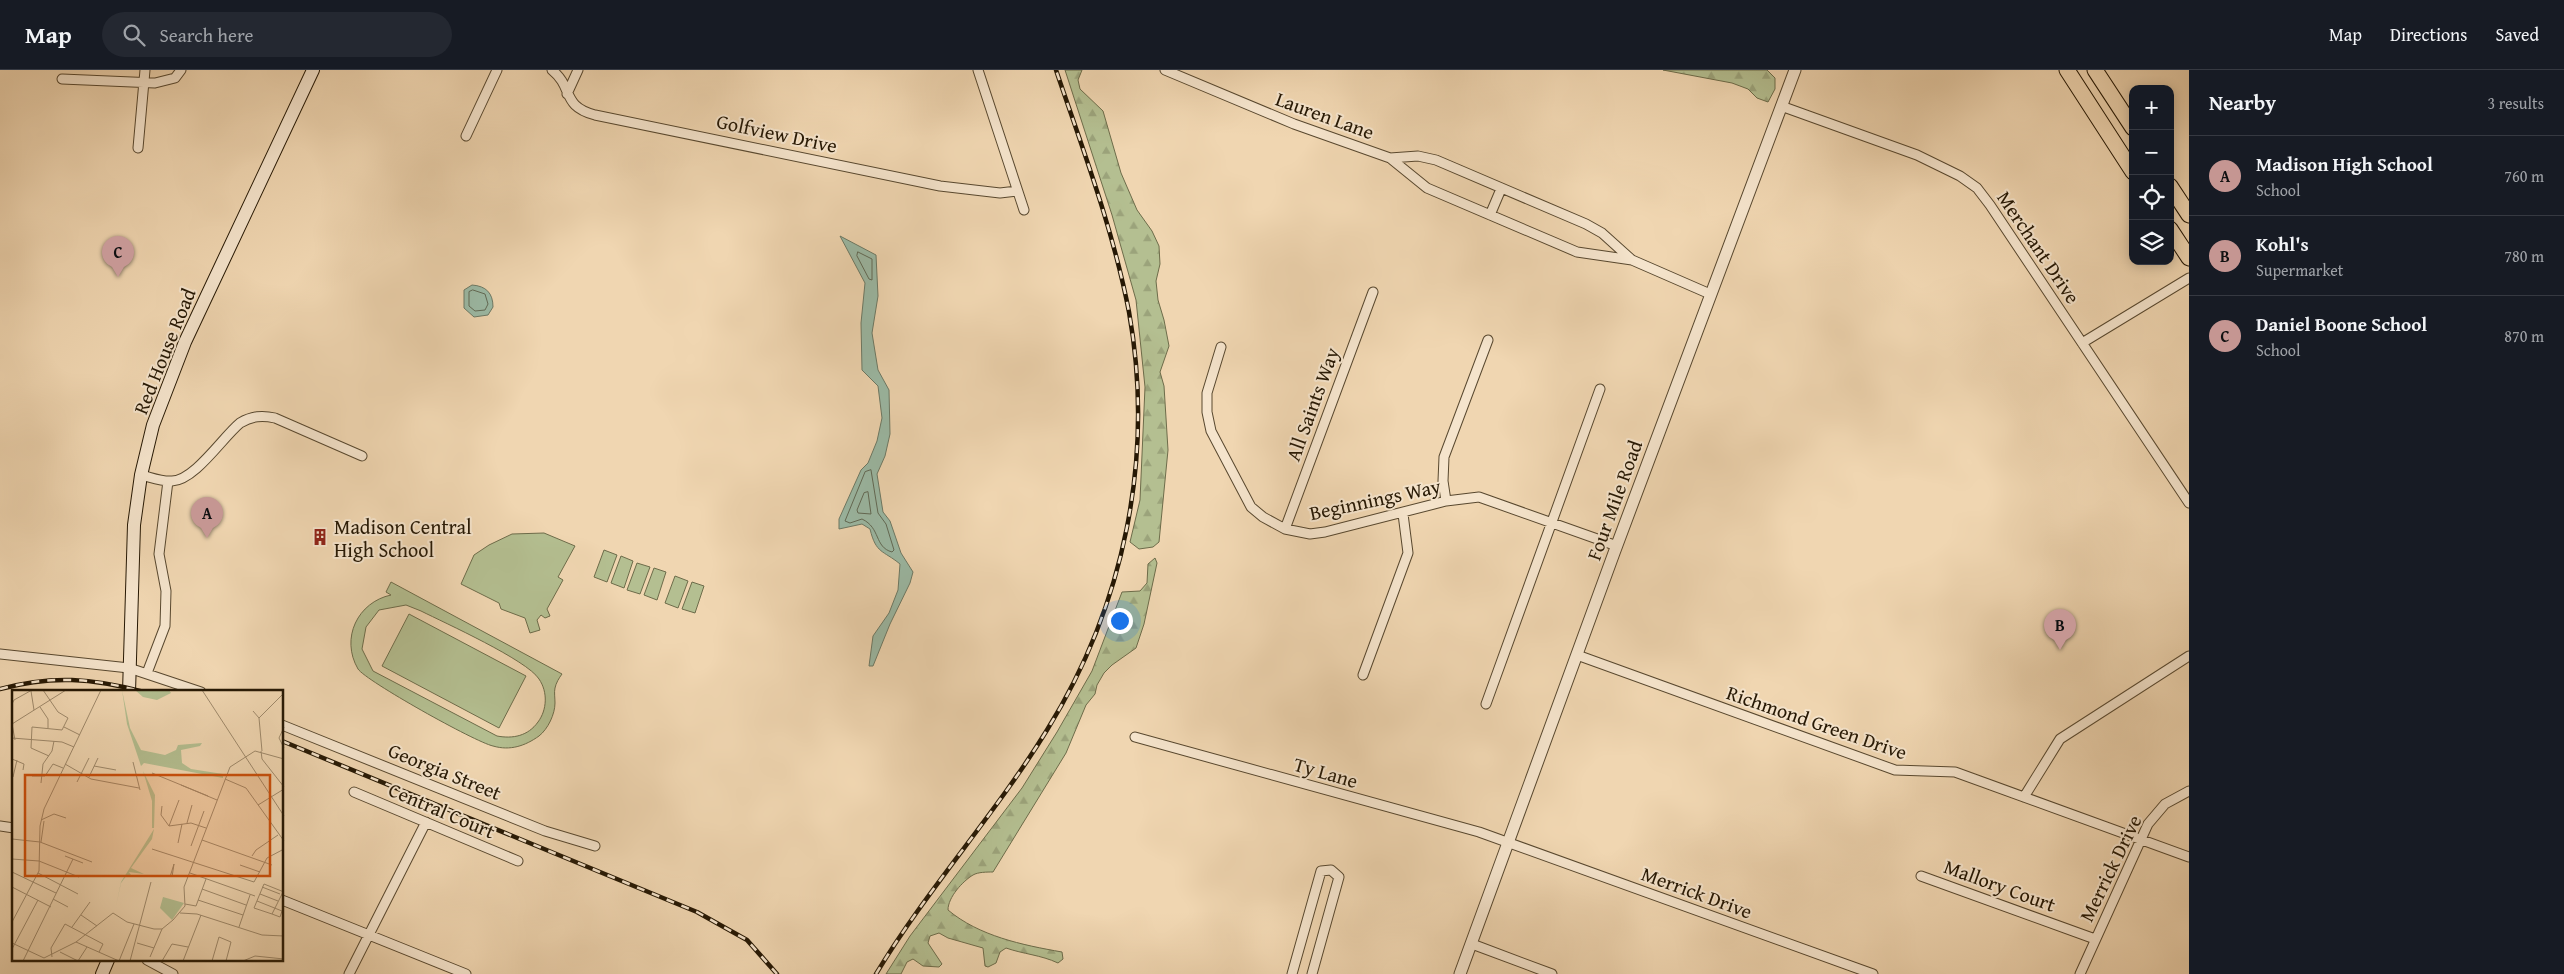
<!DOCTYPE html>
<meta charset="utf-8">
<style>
:root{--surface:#171b24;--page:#242831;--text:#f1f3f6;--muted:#9ea1a6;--line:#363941;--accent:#c59692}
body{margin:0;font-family:"Gentium Book Plus",serif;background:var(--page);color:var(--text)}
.controls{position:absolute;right:15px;top:15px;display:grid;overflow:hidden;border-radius:10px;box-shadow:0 2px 12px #0003}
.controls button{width:45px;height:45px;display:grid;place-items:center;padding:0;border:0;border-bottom:1px solid var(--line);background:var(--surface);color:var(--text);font:25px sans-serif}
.you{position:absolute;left:1119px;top:550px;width:18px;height:18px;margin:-12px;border:4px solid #fff;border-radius:50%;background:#1a73e8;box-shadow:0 0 0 8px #1a73e833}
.badge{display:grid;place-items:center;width:32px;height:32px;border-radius:50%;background:var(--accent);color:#111;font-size:16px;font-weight:700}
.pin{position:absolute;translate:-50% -41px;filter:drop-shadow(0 1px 2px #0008)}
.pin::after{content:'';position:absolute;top:26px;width:18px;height:15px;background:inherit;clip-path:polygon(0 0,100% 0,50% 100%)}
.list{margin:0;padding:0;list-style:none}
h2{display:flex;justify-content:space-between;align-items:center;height:65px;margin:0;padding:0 20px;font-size:21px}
h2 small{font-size:16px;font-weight:400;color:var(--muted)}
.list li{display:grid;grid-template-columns:32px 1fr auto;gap:15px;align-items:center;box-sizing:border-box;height:80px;padding:0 20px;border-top:1px solid var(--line)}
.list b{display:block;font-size:19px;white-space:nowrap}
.list p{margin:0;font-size:16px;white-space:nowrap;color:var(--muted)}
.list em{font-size:16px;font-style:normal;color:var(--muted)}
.icon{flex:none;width:28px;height:28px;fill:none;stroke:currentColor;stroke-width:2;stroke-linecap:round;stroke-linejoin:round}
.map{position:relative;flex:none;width:2189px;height:904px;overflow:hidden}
header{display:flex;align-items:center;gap:30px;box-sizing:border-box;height:70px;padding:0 25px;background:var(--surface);border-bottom:1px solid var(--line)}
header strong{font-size:24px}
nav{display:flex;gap:28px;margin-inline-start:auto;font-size:18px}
.search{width:350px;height:45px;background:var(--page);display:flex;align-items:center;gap:12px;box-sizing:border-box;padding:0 18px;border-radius:28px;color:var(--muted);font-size:19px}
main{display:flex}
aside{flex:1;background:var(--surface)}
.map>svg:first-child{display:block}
.forest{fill:url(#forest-firs);stroke:#6d6c4a}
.park{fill:#b4bf91;stroke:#6d6c4a;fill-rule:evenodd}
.water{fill:#9bbaa6;stroke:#6c7965}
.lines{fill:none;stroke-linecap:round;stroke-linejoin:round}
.shore{stroke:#606955;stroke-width:1}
.minor-casing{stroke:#58482f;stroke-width:11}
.tertiary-casing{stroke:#58482f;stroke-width:13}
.secondary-casing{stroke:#261804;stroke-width:14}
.primary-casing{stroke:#261804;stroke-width:17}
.minor{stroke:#f5e4cc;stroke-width:9}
.tertiary{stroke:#f5e4cc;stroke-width:11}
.secondary{stroke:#f5e4cc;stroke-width:12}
.primary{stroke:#f0d6b1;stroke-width:15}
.rail-casing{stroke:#261804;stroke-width:4.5}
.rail{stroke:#f5e4cc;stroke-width:2.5;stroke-dasharray:8;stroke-linecap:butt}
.labels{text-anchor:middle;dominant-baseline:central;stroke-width:4;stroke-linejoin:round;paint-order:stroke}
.street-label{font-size:20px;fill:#261804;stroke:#f5e4cc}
.poi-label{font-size:20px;fill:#261804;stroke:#f5e4cc;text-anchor:start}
.inset-road{fill:none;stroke:#9f8a6c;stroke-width:1}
.view{fill:#cb4f0b;fill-opacity:0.15;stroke:#cb4f0b;stroke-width:2.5}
.inset-edge{fill:none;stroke:#261804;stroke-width:2.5}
</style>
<header>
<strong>Map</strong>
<div class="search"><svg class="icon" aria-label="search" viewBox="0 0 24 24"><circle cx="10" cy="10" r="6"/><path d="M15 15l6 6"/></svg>Search here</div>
<nav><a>Map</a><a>Directions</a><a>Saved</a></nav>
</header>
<main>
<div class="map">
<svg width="2189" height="904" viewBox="0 0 2189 904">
<defs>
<pattern id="forest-firs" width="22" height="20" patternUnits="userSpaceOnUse" patternTransform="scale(1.25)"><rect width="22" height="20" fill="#b4bf91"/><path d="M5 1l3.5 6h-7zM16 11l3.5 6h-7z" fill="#9ba37b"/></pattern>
</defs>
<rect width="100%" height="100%" fill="#f0d6b1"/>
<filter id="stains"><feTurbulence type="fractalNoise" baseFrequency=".004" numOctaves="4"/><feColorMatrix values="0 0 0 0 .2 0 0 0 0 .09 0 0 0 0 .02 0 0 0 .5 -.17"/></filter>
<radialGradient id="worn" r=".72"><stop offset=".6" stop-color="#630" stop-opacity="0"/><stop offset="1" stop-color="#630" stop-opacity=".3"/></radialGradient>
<path class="forest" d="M1065,0h17l-4,10 2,9 23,22 18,62 16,37 15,21 7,15 1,18 -4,17 2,19 6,20 5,26 -9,26 4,14 4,64 -9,92 -6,5 -14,2 -9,-7 10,-42 5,-113 -9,-87 -24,-85z
M1663,0h104l8,8v11l-7,13 -11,-4 -9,-9 -16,-6z
M1155,488l2,5 -13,61 -8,24 -24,17 -8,8 -7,12 -2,9 -9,11 -20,48 -73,119c-6,0 -15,0 -20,3 -10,6 -25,22 -25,35 31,26 74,35 114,42l1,7 -5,4c-17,-8 -35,-9 -52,-15l-6,4 -4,11 -8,4 -3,-1 -2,-18 -35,-10 -9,-5 -9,3 -2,7 14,21 -3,3 -16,-1 -10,-7 -6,3 -6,12h-15l24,-38 112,-148 35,-56 35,-61 30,-79 18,-1 7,-8 1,-19z"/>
<path class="park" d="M544,463l31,13 -17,31 5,3 -16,29 3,7 -5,2 -4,-3 -4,5 3,10 -10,3 -5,-15 -24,-9 -2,-6 -38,-19 13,-29 15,-10 23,-11z
M604,480l13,5 -10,27 -13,-5z
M621,486l12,5 -9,27 -13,-5z
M637,493l13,4 -10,27 -13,-4z
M654,498l12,4 -9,28 -13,-5z
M675,506l13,5 -10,27 -13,-5z
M391,512l171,92c-3,4 -6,9 -7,14 -1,4 0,10 0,15 0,11 -7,26 -16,33 -14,10 -29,15 -46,10 -18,-4 -127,-65 -135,-77 -18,-31 0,-67 33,-74l-5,-3zM406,535l15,6c24,12 106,49 118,68 9,13 8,31 -1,43 -10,14 -25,17 -41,14l-124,-65 -11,-22 4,-22 13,-17z
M692,512l12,4 -9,27 -13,-4z
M409,544l117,62 -27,52 -117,-62z"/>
<path class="water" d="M840,166l36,19 2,41 -6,37 6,37 11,20 1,44 -5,22 -8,18 6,38 7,9 11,32 12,19 -3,11 -20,41 -17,42h-4l4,-30 16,-23 9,-23 2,-26c-17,-14 -24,-10 -30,-35l-8,-5 -23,5v-10l22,-49 7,-7 9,-22 5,-23 -4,-32 -16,-16 -1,-47 4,-40z
M472,215c14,1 21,8 21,22l-5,8 -14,2 -10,-9v-18z"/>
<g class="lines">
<path class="shore" d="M858,182l14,7v21l-3,-1 -12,-23z
M473,220l12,4 3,10 -3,6 -10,1 -6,-5v-14z
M871,400l7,43 8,11 8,26 -2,2c-18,-5 -11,-24 -30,-33l-12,4 -5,-2 20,-49z
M868,422l3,22 -13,-1 -1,-3 7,-17z"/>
<g class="minor-casing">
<path id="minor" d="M552,0c22,18 9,36 43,45l345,71 60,7 17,-2
M978,0l46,140
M1165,0l129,54 96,34 37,30 150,64 55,8 78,34
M62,9l93,4 20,-5 6,-8
M567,24l11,-24
M1781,36l136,49 43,21 17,12 13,17 199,298
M466,66l31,-66
M138,78l7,-78
M1390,88l28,-2 18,4 150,64 16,9 30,27
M1490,145l11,-26
M2082,273l107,-65
M1221,277l-14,46v19l4,19 40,76 12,10 22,12 25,5 15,-2 121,-31 33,-4 138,49
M141,405c9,2 21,7 31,6 23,-1 50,-43 68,-58 12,-7 22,-8 35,-5l87,38
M1446,431l-3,-20 1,-24 44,-117
M1285,459l88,-237
M0,584l129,14 72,24
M1577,585l318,115 60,2 234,85
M147,603l18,-47 1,-35 -7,-37 9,-73
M1363,605l45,-122 -5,-39
M1486,634l114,-315
M282,655l263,106 50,15
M1135,667l344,95 394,142
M354,722l164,69
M2024,727l36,-58 129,-83
M0,756l14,2
M1921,806l174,63
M282,830l184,74
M1472,874l80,30
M147,890l26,14
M349,904l77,-152
M1292,904l29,-103 10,-1 8,7 -27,97
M2080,904l68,-150 17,-20 24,-13"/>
</g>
<g class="tertiary-casing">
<path id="tertiary" d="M1460,904l154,-421 181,-483"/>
</g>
<g class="secondary-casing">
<path id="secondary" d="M129,622l5,-167 7,-50 12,-50 32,-83 128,-272
M102,904l6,-14"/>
</g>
<g class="primary-casing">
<path id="primary" d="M2067,0l66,102
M2095,0l38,58
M2170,116l19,29
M2170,159l19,29"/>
</g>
<use href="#minor" class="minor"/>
<use href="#tertiary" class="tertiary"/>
<use href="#secondary" class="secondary"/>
<use href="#primary" class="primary"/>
<g class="rail-casing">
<path id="rail" d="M0,619c52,-14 92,-11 144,3
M282,671l415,171 50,28 30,34
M876,904c51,-85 119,-159 171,-244 77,-124 108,-273 82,-418 -16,-83 -46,-162 -73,-242"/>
</g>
<use href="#rail" class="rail"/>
</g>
<defs>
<g id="building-bare" transform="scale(1.35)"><path d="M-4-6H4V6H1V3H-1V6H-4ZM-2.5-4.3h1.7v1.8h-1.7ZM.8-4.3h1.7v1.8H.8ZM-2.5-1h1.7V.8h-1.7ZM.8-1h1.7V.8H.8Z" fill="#8f2418" stroke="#f5e4cc" stroke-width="2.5" paint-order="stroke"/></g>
</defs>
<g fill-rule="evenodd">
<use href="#building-bare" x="320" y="467"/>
</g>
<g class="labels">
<g class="street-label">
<text transform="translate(1325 45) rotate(20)">Lauren Lane</text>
<text transform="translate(777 63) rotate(12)">Golfview Drive</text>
<text transform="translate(2039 177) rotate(56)">Merchant Drive</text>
<text transform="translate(164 281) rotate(-68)">Red House Road</text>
<text transform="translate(1312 334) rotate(-70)">All Saints Way</text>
<text transform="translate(1375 429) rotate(-12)">Beginnings Way</text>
<text transform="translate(1614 430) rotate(-70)">Four Mile Road</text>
<text transform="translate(1817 652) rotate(19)">Richmond Green Drive</text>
<text transform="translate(445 701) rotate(22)">Georgia Street</text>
<text transform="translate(1326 702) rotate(16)">Ty Lane</text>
<text transform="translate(442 740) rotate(23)">Central Court</text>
<text transform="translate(2110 798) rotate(-64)">Merrick Drive</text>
<text transform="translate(2000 815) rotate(20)">Mallory Court</text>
<text transform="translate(1697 822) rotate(20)">Merrick Drive</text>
</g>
<g class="poi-label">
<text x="334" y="456">Madison Central<tspan x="334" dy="23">High School</tspan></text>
</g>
</g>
<g transform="translate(12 620)">
<rect width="271" height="271" fill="#f0d6b1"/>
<path d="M110,0l8,38 11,22 24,5 11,-5 2,-5 24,-2 -2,3 -19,4 1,13 9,6 32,5v4l-79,-15 -3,3 -14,-42zM123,0h34l2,3 -14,7 -14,-3zM131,81l12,24 -1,33h-2v-27zM142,139l-2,10 -21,29 13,6 -15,-2 2,3h-4l-6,8 -5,23 5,-24z" fill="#b4bf91"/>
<path d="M151,207l21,6 -12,17 -12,-12z" fill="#b4bf91"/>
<path class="inset-road" d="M31,0l15,22 10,6 -6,12 -30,-3 -1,21 18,8M190,0l82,126M19,1l3,19M0,14l2,-4 18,-10M28,17l8,12v9M241,21l6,7 3,33M247,28l25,-25M0,34l54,-34M0,34l3,16M52,37l16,8M272,37l-5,11 5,10M0,48l50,4 12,5M249,61l1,8 22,28M0,69l12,5 -1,6M121,72l7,28M53,74l26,15 48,9M82,76l22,4M140,83l56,23M20,86h13l8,-12 10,4M1,87l4,-17M77,87l9,-19M213,89l21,9 38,53M65,92l12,-24M29,93l2,-19 9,-13 2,-10M169,95l36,15M246,115l26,-16M150,116l-1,9 8,11 22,-3 15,5M29,130l13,-6 12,4M175,133l5,-18M157,136l10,-26M0,149l28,3 52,20M190,150l70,25M29,152l3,-21M166,153l4,-19M179,156l13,-35M140,159l102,33 13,-24 17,-9M53,166l18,7M240,166l4,-6 22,-15M0,169l27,2 40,16M228,175l20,7M0,182l44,21M26,183l40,21M178,183l65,23M158,187l4,-13 -2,13M0,197l39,20M250,197l18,7M190,199l44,16M271,202l-11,22 -18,-6 10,-24 20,8M248,204l18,7M41,209l15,8M186,210l45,15M245,211l25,10 -2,6 -8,-3M173,214l11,2 10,-27M168,223l17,1 65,21 22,1M69,225l16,11M0,232l27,-51 1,-45 4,-17 57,-119M60,237l18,-25M227,237l11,-32M64,252l37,-29 14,9 27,7h8l11,-9 12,-14 -1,-19 46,-120 25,-16 29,8M0,253l32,15 32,-16 43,19M125,253l17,5M0,259l26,-49M48,262l18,9M40,267l-1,-9 14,-24 38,20 -4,8M138,267l12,-28M11,271l50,-102M66,271l9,-14M107,271l15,-37M118,271l21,-79M150,271l10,-17 16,3M171,271l18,-46M200,271l7,-24 12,5 -5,19M231,271l12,-5 29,3"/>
<path class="view" d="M13,85h245v101h-245z"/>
<rect width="271" height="271" class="inset-edge"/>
</g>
<rect width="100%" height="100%" filter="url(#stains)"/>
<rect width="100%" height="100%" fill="url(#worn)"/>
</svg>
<div class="controls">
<button>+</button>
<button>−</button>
<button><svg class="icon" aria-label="locate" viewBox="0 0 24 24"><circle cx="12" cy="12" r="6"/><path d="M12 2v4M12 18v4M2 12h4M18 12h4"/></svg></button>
<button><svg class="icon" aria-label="layers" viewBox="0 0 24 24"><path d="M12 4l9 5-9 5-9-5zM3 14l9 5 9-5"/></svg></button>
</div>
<div class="you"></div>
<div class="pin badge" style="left:207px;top:468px">A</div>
<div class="pin badge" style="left:2060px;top:580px">B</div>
<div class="pin badge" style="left:118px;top:207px">C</div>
</div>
<aside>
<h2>Nearby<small>3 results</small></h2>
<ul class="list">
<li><span class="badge">A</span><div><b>Madison High School</b><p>School</p></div><em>760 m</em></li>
<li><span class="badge">B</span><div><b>Kohl's</b><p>Supermarket</p></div><em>780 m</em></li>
<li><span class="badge">C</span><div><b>Daniel Boone School</b><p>School</p></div><em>870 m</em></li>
</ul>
</aside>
</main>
